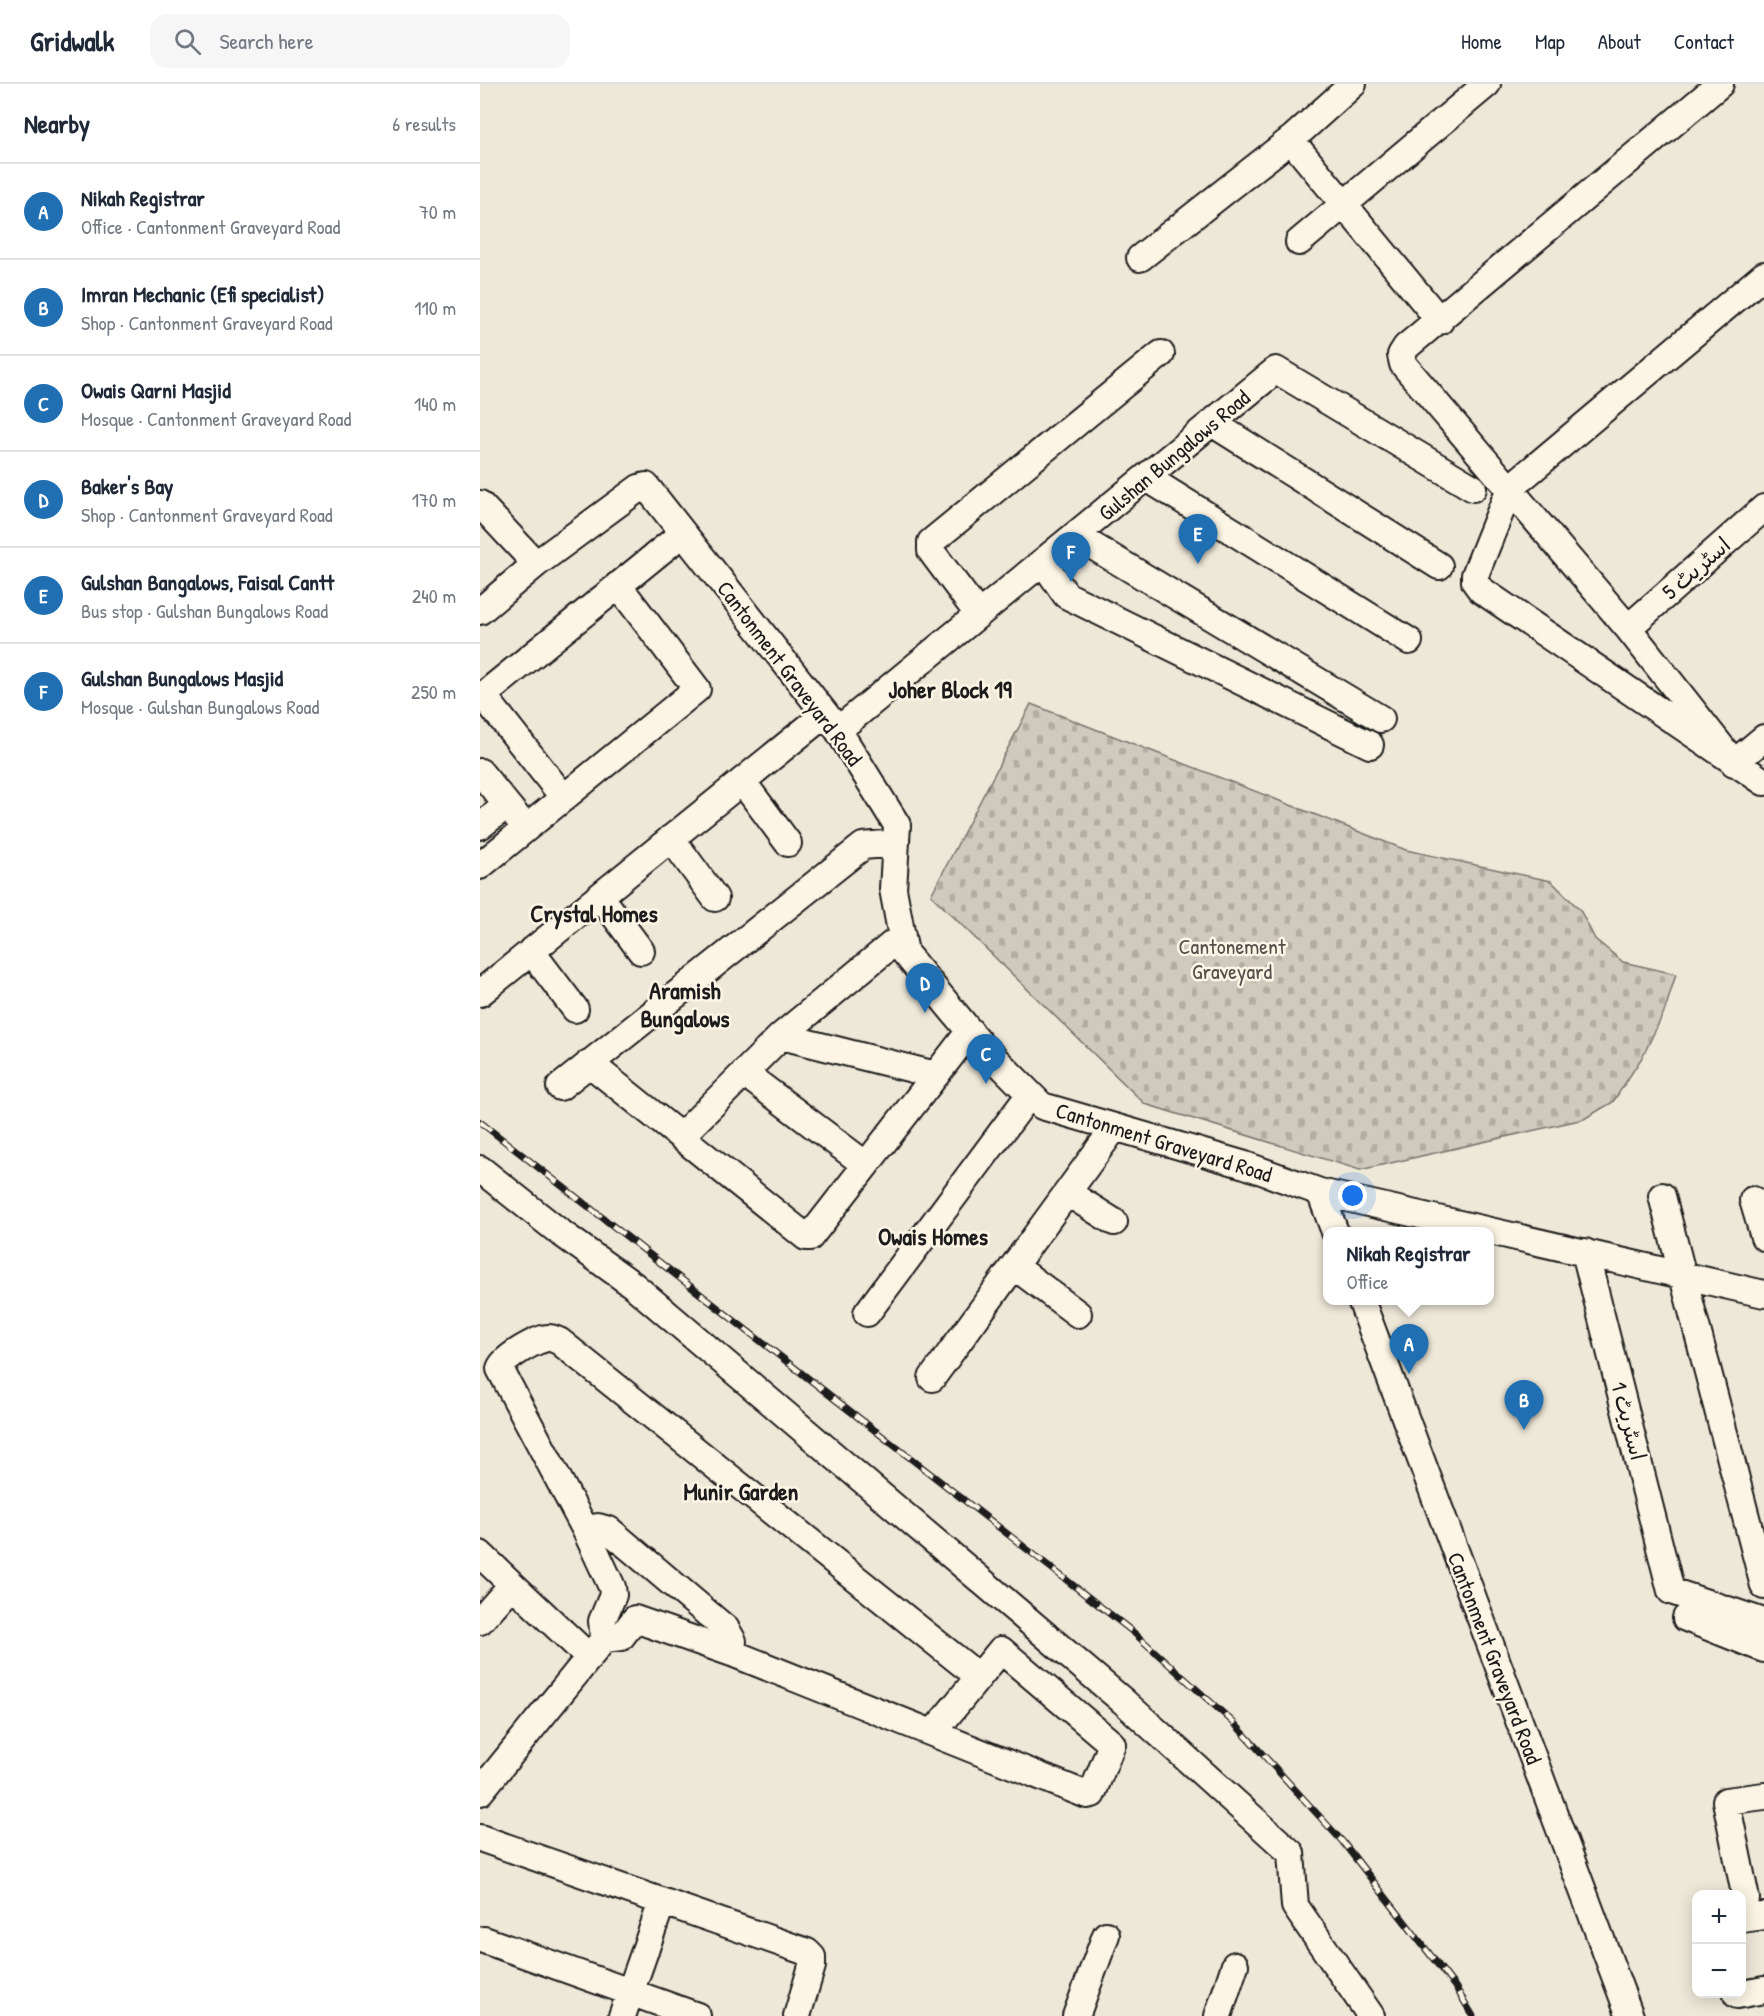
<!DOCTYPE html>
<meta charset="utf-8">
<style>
:root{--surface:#fff;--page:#f6f6f7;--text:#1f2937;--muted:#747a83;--line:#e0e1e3;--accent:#1f6fb2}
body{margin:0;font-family:"Patrick Hand","Playpen Sans Arabic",sans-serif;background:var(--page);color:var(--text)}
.controls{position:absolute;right:18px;bottom:18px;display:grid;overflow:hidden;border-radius:12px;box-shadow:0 3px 15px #0003}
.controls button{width:54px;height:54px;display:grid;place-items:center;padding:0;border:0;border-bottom:2px solid var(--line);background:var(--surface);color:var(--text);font:30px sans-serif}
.you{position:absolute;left:873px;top:1112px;width:21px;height:21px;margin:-15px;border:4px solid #fff;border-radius:50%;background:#1a73e8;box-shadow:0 0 0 9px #1a73e833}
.badge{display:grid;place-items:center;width:39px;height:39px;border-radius:50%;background:var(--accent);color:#fff;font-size:20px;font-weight:700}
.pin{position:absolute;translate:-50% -50px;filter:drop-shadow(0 2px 3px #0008)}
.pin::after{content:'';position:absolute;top:32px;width:21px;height:18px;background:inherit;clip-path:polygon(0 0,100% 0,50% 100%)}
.popup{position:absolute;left:843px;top:1143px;width:171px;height:78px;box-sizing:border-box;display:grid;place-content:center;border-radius:12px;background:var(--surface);filter:drop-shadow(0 2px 4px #0005);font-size:20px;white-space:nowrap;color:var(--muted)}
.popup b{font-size:22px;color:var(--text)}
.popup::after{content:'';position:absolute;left:50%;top:100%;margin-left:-12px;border:12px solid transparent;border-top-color:var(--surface)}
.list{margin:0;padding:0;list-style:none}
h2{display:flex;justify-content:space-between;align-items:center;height:78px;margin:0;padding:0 24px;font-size:26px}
h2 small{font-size:20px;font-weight:400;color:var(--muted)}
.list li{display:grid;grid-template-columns:39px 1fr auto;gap:18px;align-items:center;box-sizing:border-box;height:96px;padding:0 24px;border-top:2px solid var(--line)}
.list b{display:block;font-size:22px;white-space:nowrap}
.list p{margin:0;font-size:20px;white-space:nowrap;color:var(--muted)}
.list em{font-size:20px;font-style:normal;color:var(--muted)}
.icon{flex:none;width:33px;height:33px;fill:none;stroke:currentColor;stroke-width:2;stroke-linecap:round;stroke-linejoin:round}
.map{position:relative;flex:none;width:1284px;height:1932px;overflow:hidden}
header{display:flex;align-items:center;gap:36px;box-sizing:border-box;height:84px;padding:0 30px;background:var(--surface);border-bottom:2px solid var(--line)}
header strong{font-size:28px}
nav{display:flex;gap:33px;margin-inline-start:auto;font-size:21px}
.search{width:420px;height:54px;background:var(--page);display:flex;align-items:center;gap:15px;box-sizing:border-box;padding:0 21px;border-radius:18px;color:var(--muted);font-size:22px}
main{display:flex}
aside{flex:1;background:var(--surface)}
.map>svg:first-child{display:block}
.cemetery{fill:url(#cemetery-stones);stroke:#76736c;stroke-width:1.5}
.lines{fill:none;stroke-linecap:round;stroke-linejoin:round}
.minor-casing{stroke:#1c1c1c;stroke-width:30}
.minor{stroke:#fcf5e5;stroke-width:26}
.rail-casing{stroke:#1c1c1c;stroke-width:7}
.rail{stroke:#fcf5e5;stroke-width:4.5;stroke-dasharray:14;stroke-linecap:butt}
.labels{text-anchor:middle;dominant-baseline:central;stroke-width:5;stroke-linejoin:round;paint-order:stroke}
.street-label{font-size:22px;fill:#1c1c1c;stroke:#fcf5e5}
.park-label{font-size:22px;fill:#52504c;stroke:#fcf5e5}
.neighbourhood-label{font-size:24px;font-weight:bold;fill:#1c1c1c;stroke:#fcf5e5}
</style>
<header>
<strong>Gridwalk</strong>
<div class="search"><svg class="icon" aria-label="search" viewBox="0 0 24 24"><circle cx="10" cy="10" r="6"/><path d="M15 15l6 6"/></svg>Search here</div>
<nav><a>Home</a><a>Map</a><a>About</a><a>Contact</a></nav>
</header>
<main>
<aside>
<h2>Nearby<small>6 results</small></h2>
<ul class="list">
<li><span class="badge">A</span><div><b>Nikah Registrar</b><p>Office · Cantonment Graveyard Road</p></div><em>70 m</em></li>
<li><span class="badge">B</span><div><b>Imran Mechanic (Efi specialist)</b><p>Shop · Cantonment Graveyard Road</p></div><em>110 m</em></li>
<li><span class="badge">C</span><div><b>Owais Qarni Masjid</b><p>Mosque · Cantonment Graveyard Road</p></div><em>140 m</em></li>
<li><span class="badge">D</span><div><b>Baker's Bay</b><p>Shop · Cantonment Graveyard Road</p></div><em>170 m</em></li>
<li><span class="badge">E</span><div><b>Gulshan Bangalows, Faisal Cantt</b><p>Bus stop · Gulshan Bungalows Road</p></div><em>240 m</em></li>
<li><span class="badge">F</span><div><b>Gulshan Bungalows Masjid</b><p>Mosque · Gulshan Bungalows Road</p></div><em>250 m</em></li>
</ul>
</aside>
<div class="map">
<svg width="1284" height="1932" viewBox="0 0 1284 1932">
<defs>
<pattern id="cemetery-stones" width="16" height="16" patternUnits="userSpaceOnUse" patternTransform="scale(1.5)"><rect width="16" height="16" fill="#cfcabd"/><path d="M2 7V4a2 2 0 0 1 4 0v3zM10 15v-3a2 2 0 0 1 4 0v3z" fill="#b1ada2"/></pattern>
</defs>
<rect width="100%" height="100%" fill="#eee8d9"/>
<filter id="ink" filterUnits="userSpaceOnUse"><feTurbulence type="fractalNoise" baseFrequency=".0167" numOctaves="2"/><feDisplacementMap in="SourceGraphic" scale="12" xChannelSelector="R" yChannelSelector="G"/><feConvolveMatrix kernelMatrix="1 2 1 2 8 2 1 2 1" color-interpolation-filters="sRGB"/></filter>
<g filter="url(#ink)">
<path class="cemetery" d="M551,620l375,146 145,31 29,29 15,29 28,23 53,12 -11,36 -22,46 -30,46 -29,17 -224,51 -215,-66 -214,-209z"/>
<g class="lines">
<g class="minor-casing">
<path id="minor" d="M1240,0l-314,263 -5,8 2,9 225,264 106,135 30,-25
M814,53l1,8 145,176
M819,158l188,-158
M660,174l154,-121 59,-53
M1284,191l-254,213 -35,87v7l6,8 283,192
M732,339l227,143
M667,394l262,163
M0,420l56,60
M596,452l305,183
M563,478l23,33 304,150
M0,527l56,-47 103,-76 7,-2 192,244 59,95 -4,64 12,64 76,92 61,61 203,59 75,27 15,40
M498,530l-47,-63v-9l230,-188
M1148,544l136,-120
M3,611l81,103
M0,614l203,-165
M358,646l438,-360 197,118
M0,688l46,56
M262,697l46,62
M0,742l27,-21
M191,754l44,60
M0,782l217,-177 -79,-104
M120,812l41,55
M51,867l44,58
M0,909l345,-279
M301,952l155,39
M109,979l217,174h4l160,-206
M264,989l122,92
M80,1003l303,-241 33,-3
M201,1052l100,-100 121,-100
M0,1085l77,61 76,55 490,416 168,152 4,53 76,110
M840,1108l444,102
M588,1109l46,29
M1182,1112l102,390
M1273,1116l11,37
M1105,1168l86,339 93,31
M534,1182l64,48
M881,1216l269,716
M387,1229l163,-219
M452,1294l183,-251
M105,1445l13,-2 11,3 117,99 7,12 -1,12
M0,1470l109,103
M1206,1534l78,31
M0,1537l32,-36
M124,1555l-2,-18 11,-26 -1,-8 -27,-58 -85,-160c1,-10 39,-32 49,-31 4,0 7,2 10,3l420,336
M0,1708l124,-153 17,-2 14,-18 97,34 355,142 5,-1 20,-50 -111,-94 -68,83
M0,1754l327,114 5,5v9l-15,50
M1262,1825l4,-10 -20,-98 38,-5
M1262,1835l22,-3
M4,1856l213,76
M1257,1911l27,-5
M142,1932l40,-114
M596,1932l30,-81
M738,1932l17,-51"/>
</g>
<use href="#minor" class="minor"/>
<g class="rail-casing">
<path id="rail" d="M0,1038l653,510 101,91 108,118 114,147 17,28"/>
</g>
<use href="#rail" class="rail"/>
</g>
</g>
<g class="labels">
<g class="street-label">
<text transform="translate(694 371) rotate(-40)">Gulshan Bungalows Road</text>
<text transform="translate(1216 484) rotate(-41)">اسٹریٹ 5</text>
<text transform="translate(310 589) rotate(53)">Cantonment Graveyard Road</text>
<text transform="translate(684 1058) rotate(17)">Cantonment Graveyard Road</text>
<text transform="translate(1149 1337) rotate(75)">اسٹریٹ 1</text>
<text transform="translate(1015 1574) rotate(69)">Cantonment Graveyard Road</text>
</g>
<g class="park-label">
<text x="752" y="862">Cantonement<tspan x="752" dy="25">Graveyard</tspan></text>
</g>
<g class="neighbourhood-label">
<text x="470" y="605">Joher Block 19</text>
<text x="114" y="829">Crystal Homes</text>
<text x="205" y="906">Aramish<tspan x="205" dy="28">Bungalows</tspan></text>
<text x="453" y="1152">Owais Homes</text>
<text x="261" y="1407">Munir Garden</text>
</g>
</g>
</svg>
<div class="controls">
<button>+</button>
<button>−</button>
</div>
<div class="you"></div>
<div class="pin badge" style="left:929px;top:1290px">A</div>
<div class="popup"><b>Nikah Registrar</b>Office</div>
<div class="pin badge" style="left:1044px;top:1346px">B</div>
<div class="pin badge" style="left:506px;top:1000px">C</div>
<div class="pin badge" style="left:445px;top:929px">D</div>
<div class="pin badge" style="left:718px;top:480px">E</div>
<div class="pin badge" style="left:591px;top:498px">F</div>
</div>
</main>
